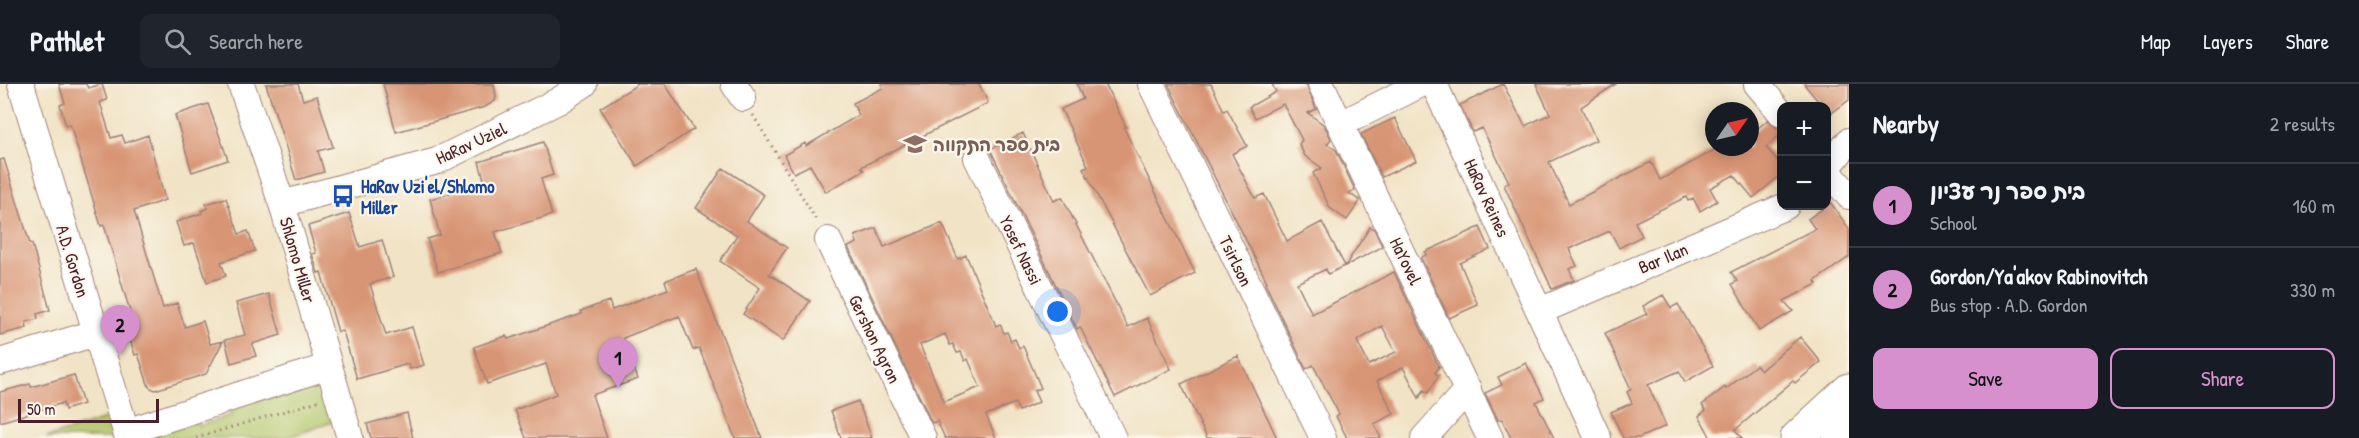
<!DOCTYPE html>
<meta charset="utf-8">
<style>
:root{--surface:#171b24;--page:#20242c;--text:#f1f3f6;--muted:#9ea1a6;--line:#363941;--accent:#d690ce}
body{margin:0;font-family:"Patrick Hand","Playpen Sans Hebrew",sans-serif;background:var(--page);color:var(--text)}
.controls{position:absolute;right:18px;top:18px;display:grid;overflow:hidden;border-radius:12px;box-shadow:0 3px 15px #0003}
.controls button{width:54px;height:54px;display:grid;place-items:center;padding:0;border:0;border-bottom:2px solid var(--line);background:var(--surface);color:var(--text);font:30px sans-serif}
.compass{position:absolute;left:1705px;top:18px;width:54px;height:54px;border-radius:50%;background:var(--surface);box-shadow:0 3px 15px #0003;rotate:56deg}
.scale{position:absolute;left:18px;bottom:15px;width:141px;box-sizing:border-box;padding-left:6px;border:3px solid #4a1f2b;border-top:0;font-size:16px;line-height:21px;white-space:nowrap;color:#4a1f2b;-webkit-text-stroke:4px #fbf7ec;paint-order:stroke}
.you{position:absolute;left:1058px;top:228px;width:21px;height:21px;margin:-15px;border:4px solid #fff;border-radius:50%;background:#1a73e8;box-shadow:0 0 0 9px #1a73e833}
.badge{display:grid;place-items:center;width:39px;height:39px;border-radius:50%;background:var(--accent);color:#111;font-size:20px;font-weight:700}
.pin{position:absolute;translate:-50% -50px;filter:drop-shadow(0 2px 3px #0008)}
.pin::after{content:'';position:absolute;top:32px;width:21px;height:18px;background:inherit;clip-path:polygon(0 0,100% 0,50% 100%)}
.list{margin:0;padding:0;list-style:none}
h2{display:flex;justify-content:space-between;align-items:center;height:78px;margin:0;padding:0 24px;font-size:26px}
h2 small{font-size:20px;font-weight:400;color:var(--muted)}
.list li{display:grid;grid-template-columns:39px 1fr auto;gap:18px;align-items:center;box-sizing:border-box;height:84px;padding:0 24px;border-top:2px solid var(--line)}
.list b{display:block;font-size:22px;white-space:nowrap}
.list p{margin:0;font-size:20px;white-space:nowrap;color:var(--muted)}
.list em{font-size:20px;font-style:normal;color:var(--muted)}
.actions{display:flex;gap:12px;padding:18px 24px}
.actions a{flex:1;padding:14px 0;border:2px solid var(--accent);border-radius:12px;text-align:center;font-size:21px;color:var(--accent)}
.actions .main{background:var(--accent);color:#111}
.icon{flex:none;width:33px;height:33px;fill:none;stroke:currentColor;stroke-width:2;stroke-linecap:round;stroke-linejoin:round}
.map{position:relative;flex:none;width:1849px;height:354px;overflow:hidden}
header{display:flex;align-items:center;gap:36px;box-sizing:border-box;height:84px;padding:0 30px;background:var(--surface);border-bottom:2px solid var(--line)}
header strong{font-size:28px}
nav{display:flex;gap:33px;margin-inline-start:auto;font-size:21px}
.search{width:420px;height:54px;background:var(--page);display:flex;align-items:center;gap:15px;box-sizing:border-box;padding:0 21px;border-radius:12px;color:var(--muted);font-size:22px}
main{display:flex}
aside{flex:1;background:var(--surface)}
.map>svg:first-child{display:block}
.green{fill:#b1c66a;stroke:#7e724a;stroke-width:1.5}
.building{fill:#d89575;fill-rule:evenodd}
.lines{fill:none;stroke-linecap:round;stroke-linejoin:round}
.minor-casing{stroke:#9e8178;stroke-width:28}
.highway-casing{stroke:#9e8178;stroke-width:35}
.path{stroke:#9e8178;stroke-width:3;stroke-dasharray:1.5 4.5;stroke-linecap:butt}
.minor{stroke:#fff;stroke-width:26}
.highway{stroke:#fff;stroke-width:33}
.labels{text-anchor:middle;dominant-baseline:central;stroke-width:4.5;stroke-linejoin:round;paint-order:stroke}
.street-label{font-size:18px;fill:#4a1f2b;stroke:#fbf7ec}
.education-label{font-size:18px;font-weight:bold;fill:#785e54;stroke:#fbf7ec;text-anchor:start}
.transit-label{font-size:18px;font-weight:bold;fill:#164399;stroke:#fbf7ec;text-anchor:start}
</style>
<header>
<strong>Pathlet</strong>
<div class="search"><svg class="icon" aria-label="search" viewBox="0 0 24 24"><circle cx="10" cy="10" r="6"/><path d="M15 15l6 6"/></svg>Search here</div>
<nav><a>Map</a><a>Layers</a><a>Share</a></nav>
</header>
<main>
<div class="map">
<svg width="1849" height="354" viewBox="0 0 1849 354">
<rect width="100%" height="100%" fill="#fbf7ec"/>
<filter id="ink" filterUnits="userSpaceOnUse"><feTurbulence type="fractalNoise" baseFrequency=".0167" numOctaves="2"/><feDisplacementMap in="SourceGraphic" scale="12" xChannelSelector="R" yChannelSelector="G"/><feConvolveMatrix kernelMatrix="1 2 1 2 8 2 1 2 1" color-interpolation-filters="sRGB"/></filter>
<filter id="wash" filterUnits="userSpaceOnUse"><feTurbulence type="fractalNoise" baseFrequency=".008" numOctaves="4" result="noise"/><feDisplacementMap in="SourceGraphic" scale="24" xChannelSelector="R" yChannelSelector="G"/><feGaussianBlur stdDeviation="1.35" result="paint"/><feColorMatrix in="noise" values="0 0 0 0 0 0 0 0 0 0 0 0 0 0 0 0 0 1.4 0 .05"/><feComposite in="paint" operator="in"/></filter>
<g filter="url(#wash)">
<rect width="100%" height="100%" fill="#f1e3c5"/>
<path class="green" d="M329,282l15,52 -58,20h-240l74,-24 6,18 59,-20 14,14 33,-11 -13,-15z"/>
<g id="blocks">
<path class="building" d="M59,0h27l2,4 14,-4 5,16 -7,2 11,36 11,-3 3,8 23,-8 17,65 -31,11 29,97 14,-5 8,24 18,-6 7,23 13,-3 -17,33 -51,16 -6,-3 -11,-33 -3,1 -11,-34 8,-3 -28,-93 -3,1 -31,-102 -4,2 -6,-21 5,-2z
M266,0h32l5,16 14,-4 16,51 -15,4 6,21 -28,8z
M383,0h111l2,13 -1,4 -10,6 -89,25z
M638,0h27l29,45 -57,37 -37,-58z
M881,0h98l9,19 -127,64 3,3 -38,22 -16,-27 -16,8 -10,-18 21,-12 1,3 53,-31 -6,-12 30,-15z
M1077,0h28l21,43 -2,1 71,145 -45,23 -67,-128 5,-2 -27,-57 22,-10z
M1168,0h43l13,27 3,-2 20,37 -15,8 23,44 9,-4 23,47 35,-19 23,44 -17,8 -2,-5 -29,14 15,31 82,-42 45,95 -4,6 4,2 -11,18 -4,-3 -5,8 -16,-31 -26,14 17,33 -20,10 7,14h-34l-11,-22 3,-2 -26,-49 -7,4 -41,-86 2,-1zM1382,242l14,26 -27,13 -12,-24z
M1272,0h34l10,25 -8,4 16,12 7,14 -4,5 9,6 19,40 -6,3 11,8 -13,19 -17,-12 -17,-35 9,-5 -17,-12 -6,-12 3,-4 -19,-36 -28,14 -6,-11 27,-15z
M1503,0l22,42 25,-12 -14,-30h80l-35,23 15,33 -47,22 20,42 82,-42 9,18 60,-33h30v-19l3,4 15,-12 14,13 -16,14 16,19v8l-29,24 -19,-23 -24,13 7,13 -17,10 -7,-13 -5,3 -2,-4 -51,25 7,14 -23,12 -9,-17 -41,18 8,17 -8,3 5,11 -22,9 -48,-104 5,-3 -27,-54 -9,4 -13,-27z
M1804,0h45v16l-20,15 -2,-9h-5z
M208,20l20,56 -36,12 -17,-57z
M1395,34l21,43 -34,16 -21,-43z
M1023,49l31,68 8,-4 66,130 19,-9 24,51 -56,28 -35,-70 -3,2 -87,-180z
M543,58l10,33 -12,4 11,36 -57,17 7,21 -64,19 -11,-33 13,-4 -10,-36 55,-16 -6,-21z
M4,75l26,85h2l18,66 -13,4 1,5 -12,3 1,6 -27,7v-175z
M723,84l41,27 -17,26 40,27 -18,26 41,27 -27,40 -40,-27 17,-26 -40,-27 17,-26 -41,-27z
M226,114l13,36 9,-3 7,20 -34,11 5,14 -19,6 -13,-39 -10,3 -8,-24 26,-9 -1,-2 7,-3 -2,-4z
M1831,119l18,26v28l-34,24 2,3 -33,17 9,10 -34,20 -27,-47 5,-3 -6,-9 84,-43 -7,-10z
M349,129l11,34 22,-7 11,37 -23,7 16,51 26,-8 12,38 -14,4 -2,-5 -51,15 -14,-48 -5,1 -17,-60 -3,1 -6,-19 4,-1 -8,-27z
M942,139l16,36 8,-4 30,71 4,-2 4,9 3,-1 4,9 4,-2 4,9 4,-2 18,42 -7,3 5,11 -20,9 -4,-8 -29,12 10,23h-51l-8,-17 -5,2 -84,-176 9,-4 -2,-7 21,-8 8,19zM945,250l5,11 3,-1 4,9 4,-1 4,9 3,-2 12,28 -36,15 -24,-57z
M1370,143l4,2 8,17 -2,2 -35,18z
M1480,143l10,22 -30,14 18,42 -29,13 -28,-60 6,-4 -2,-2z
M696,185l66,169h-27l-36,-90 -6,2 -14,-34 -56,22 15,41 -46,16 15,43h-81l-11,-28 41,-16 -10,-30 -59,20 -13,-37 32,-11 2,3 74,-25 -1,-3 28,-10 3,9 56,-21 -3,-8z
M269,210l12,41 -29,9 4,12 -25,7 -6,-23 20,-5 -9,-32z
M1663,211l8,13 7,-4 35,62 -28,16 -6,-11 -31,14 18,41 -27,12h-16l-12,-26 21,-9 -5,-11 4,-3 -26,-56 42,-19 -4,-8z
M1800,253l21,25 -26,21 -2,-2 -58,49 7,8h-31l-12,-22 7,-6 -4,-5 23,-18 1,2 30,-24 5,5z
M1238,272l39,82h-70l-26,-54z
M1526,279l18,35 -8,4 18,36h-43l-9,-19 -4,1 -13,-27 17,-8 -4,-8z
M74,291l9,29 -18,6 -2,-7 -63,19v-30l30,-8 1,3z
M858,317l14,37h-31l-10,-27z
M407,329l6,25h-42l-4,-14z"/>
</g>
</g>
<g filter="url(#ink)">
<use href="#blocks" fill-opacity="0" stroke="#9e8178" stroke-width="1.5"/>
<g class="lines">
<g class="minor-casing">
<path id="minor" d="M21,0l107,354
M241,0l41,120 68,234
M734,0l9,14
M1151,0l172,354
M1321,0l169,354
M1434,0l164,354
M1757,0l25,30
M1341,40l80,-40
M977,74l136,280
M1826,85l23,27
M1826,86l23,-29
M282,120l155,-43 121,-60 26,-17
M828,156l95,198
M1540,227l246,-105
M0,278l95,-29
M126,348l203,-66
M1424,354l44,-49"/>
</g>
<g class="highway-casing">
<path id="highway" d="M1797,354l52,-48
M1839,354l10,-10"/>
</g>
<path class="path" d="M753,31l65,108
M196,354l122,-37"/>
<use href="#minor" class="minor"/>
<use href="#highway" class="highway"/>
</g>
</g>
<defs>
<g id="school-bare" transform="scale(1.8)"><path d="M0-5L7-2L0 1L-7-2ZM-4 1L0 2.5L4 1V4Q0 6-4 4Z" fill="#8d6e63" stroke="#fbf7ec" stroke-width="2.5" paint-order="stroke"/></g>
<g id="bus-bare" transform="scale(1.8)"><path d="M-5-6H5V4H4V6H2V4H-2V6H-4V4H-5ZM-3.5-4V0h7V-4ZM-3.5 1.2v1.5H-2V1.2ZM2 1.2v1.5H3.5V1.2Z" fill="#1a4fb4" stroke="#fbf7ec" stroke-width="2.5" paint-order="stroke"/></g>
</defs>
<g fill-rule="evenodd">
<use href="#school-bare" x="915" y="60"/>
<use href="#bus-bare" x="343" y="112"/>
</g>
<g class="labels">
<g class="street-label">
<text transform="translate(471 59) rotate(-25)">HaRav Uziel</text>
<text transform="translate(1487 114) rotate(65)">HaRav Reines</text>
<text transform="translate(1021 166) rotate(64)">Yosef Nassi</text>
<text transform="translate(1663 174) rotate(-23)">Bar Ilan</text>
<text transform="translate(298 176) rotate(74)">Shlomo Miller</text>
<text transform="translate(73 177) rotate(73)">A.D. Gordon</text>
<text transform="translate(1236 177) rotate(64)">Tsirlson</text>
<text transform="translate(1406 177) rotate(64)">HaYovel</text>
<text transform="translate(875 255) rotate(64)">Gershon Agron</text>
</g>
<g class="education-label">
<text x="933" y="60">בית ספר התקווה</text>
</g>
<g class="transit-label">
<text x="361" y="102">HaRav Uzi'el/Shlomo<tspan x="361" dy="21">Miller</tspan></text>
</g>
</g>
</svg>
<div class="controls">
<button>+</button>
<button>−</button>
</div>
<svg class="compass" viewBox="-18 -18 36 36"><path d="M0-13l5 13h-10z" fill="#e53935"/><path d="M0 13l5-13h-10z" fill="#9ea1a6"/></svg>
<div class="scale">50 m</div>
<div class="you"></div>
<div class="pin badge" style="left:618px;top:304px">1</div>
<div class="pin badge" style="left:120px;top:271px">2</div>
</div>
<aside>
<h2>Nearby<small>2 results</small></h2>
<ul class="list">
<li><span class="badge">1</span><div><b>בית ספר נר עציון</b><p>School</p></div><em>160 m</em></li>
<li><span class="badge">2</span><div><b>Gordon/Ya'akov Rabinovitch</b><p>Bus stop · A.D. Gordon</p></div><em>330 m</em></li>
</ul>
<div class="actions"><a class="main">Save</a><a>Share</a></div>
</aside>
</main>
